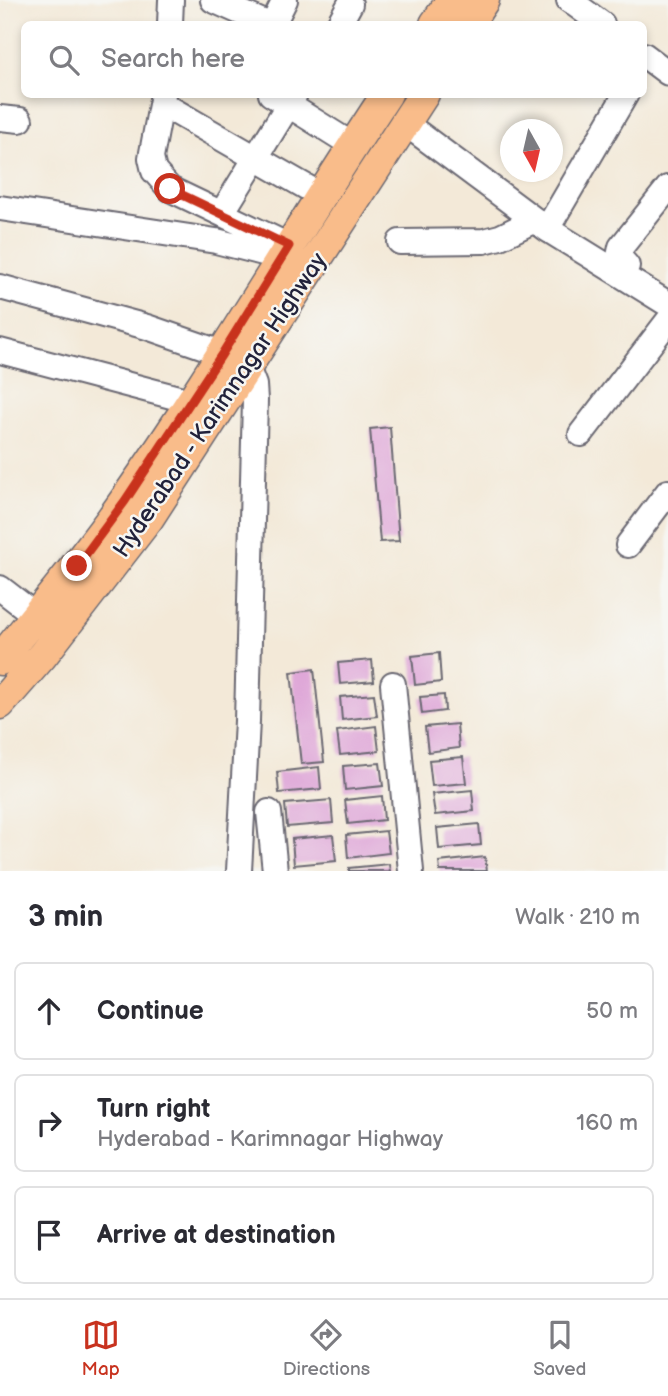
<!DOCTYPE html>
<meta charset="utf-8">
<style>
:root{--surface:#fff;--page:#f2f2f3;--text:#2b2b33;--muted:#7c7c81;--line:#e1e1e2;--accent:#c8321e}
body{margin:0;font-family:"Balsamiq Sans",sans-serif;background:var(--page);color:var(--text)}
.compass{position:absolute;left:500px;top:119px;width:63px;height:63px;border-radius:50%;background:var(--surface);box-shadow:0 4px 10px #0003;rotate:172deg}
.stop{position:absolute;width:21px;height:21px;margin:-16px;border:5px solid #c8321e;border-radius:50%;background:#fff}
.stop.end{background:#c8321e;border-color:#fff;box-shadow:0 2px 7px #0008}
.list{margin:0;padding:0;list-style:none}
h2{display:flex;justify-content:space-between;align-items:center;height:91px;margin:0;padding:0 28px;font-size:30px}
h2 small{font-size:23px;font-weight:400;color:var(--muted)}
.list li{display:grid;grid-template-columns:46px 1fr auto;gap:21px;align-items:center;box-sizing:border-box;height:98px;margin:0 14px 14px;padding:0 14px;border:2px solid var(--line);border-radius:10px}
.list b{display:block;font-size:26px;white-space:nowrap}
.list p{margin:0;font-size:23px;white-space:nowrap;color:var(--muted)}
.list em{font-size:23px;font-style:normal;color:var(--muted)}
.icon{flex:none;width:38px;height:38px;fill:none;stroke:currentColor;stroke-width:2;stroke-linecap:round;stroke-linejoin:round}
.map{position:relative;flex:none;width:668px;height:871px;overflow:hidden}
.search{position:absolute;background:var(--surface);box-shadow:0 4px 10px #0003;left:21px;right:21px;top:21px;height:77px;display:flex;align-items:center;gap:18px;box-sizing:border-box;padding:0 24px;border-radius:10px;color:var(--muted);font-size:26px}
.sheet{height:427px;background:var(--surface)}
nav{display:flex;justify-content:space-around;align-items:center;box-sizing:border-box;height:98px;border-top:2px solid var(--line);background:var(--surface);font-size:19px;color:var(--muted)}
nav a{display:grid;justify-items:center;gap:4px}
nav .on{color:var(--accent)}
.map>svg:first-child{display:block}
.building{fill:#dfa7d8}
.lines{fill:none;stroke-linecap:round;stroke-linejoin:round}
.minor-casing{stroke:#6b6872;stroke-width:28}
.major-casing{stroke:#6b6872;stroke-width:33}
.minor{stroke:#fff;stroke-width:24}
.major{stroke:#f9bc8a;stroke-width:30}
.route{stroke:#c8321e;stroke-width:9}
.labels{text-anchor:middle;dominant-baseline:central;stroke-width:5;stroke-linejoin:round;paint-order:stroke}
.street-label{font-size:24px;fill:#22223b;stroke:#f6f6f2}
</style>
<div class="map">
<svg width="668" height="871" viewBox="0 0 668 871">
<rect width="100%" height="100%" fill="#f6f6f2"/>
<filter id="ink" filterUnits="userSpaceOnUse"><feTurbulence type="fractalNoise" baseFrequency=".0143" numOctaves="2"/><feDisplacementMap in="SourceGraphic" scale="14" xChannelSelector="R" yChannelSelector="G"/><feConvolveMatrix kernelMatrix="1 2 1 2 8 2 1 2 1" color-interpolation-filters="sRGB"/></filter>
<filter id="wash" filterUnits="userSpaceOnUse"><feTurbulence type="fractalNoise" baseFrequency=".00686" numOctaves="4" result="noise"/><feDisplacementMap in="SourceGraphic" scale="28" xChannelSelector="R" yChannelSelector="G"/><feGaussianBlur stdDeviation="1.57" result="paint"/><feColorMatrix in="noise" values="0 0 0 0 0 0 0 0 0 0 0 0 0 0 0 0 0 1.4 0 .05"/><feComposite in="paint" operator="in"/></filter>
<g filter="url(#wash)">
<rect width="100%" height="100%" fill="#f3e9d8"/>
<g id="blocks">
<path class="building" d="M390,427l9,114 -19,1 -10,-113z
M439,653l2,29 -26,3 -3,-29z
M372,660l2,21 -34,3 -2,-21z
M314,669l10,93 -23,2 -10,-92z
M374,694l3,22 -35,4 -2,-23z
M444,695l1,16 -23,3 -2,-17z
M457,724l2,24 -31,4 -3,-25z
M376,726l3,25 -39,4 -3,-24z
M463,757l3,26 -34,3 -3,-26z
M380,763l3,23 -38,4 -2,-24z
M319,767l2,22 -42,4 -2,-21z
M472,790l2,21 -39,4 -3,-21z
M382,796l2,24 -36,4 -3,-24z
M331,800l2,23 -46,4 -2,-23z
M479,824l2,21 -42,4 -2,-21z
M386,831l3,22 -41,5 -2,-23z
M333,835l3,26 -42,4 -2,-26z
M485,857l2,14h-47l-1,-9z
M389,864l1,7h-41v-3z"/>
</g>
</g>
<g filter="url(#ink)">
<use href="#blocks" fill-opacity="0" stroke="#6b6872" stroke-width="2"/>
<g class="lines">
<g class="minor-casing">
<path id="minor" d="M213,0l54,24
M569,0l33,24
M170,24l1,-24
M273,24l12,-24
M339,24l11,-20
M644,55l24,18
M163,94l-12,64 3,13 16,18 119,57
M271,94l83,52
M162,104l160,92
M0,118l20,2
M406,124l141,105 121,75
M0,208l216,33 67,17
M222,213l73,-119
M547,229l79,-135
M400,242l84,-1 16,-4 35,-17
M621,275l6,-9 -8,-9 2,-10 47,-59
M0,287l147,40 75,26
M0,351l190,50
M581,434l87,-113
M628,545l40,-53
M0,588l35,27
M393,684l18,187
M269,812l6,59
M239,871l8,-150 8,-321 -1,-15 -7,-18"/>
</g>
<g class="major-casing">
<path id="major" d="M435,24l17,-24
M468,24l16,-24
M0,660c42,-53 86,-104 124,-159 93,-132 173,-272 263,-407
M0,704l42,-48 106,-137 276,-425"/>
</g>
<use href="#minor" class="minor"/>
<use href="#major" class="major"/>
</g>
</g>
<g class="lines" filter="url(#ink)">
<path class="route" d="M77,566l48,-65 97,-147 67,-108 -119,-57"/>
</g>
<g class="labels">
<g class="street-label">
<text transform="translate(220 405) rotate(-56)">Hyderabad - Karimnagar Highway</text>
</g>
</g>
</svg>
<svg class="compass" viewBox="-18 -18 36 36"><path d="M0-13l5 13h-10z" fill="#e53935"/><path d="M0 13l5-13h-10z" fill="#7c7c81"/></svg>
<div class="stop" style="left:170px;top:189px"></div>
<div class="stop end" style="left:77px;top:566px"></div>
<div class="search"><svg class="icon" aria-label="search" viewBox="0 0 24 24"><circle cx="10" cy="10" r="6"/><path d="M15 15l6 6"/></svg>Search here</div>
</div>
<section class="sheet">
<h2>3 min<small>Walk · 210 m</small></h2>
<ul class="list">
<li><svg class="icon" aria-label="ahead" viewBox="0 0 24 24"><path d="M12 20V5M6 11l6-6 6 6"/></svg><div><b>Continue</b></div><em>50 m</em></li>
<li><svg class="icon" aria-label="right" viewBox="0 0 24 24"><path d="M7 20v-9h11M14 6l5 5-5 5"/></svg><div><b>Turn right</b><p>Hyderabad - Karimnagar Highway</p></div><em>160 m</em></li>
<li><svg class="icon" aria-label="arrive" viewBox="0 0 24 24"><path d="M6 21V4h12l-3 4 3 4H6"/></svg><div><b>Arrive at destination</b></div></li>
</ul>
</section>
<nav>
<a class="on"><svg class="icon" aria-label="map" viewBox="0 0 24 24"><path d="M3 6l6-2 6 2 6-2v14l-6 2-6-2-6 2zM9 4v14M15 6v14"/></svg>Map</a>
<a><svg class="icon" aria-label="directions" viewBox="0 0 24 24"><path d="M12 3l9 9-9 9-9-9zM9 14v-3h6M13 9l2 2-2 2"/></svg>Directions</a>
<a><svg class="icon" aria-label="saved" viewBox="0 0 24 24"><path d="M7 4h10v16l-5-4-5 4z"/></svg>Saved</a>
</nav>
